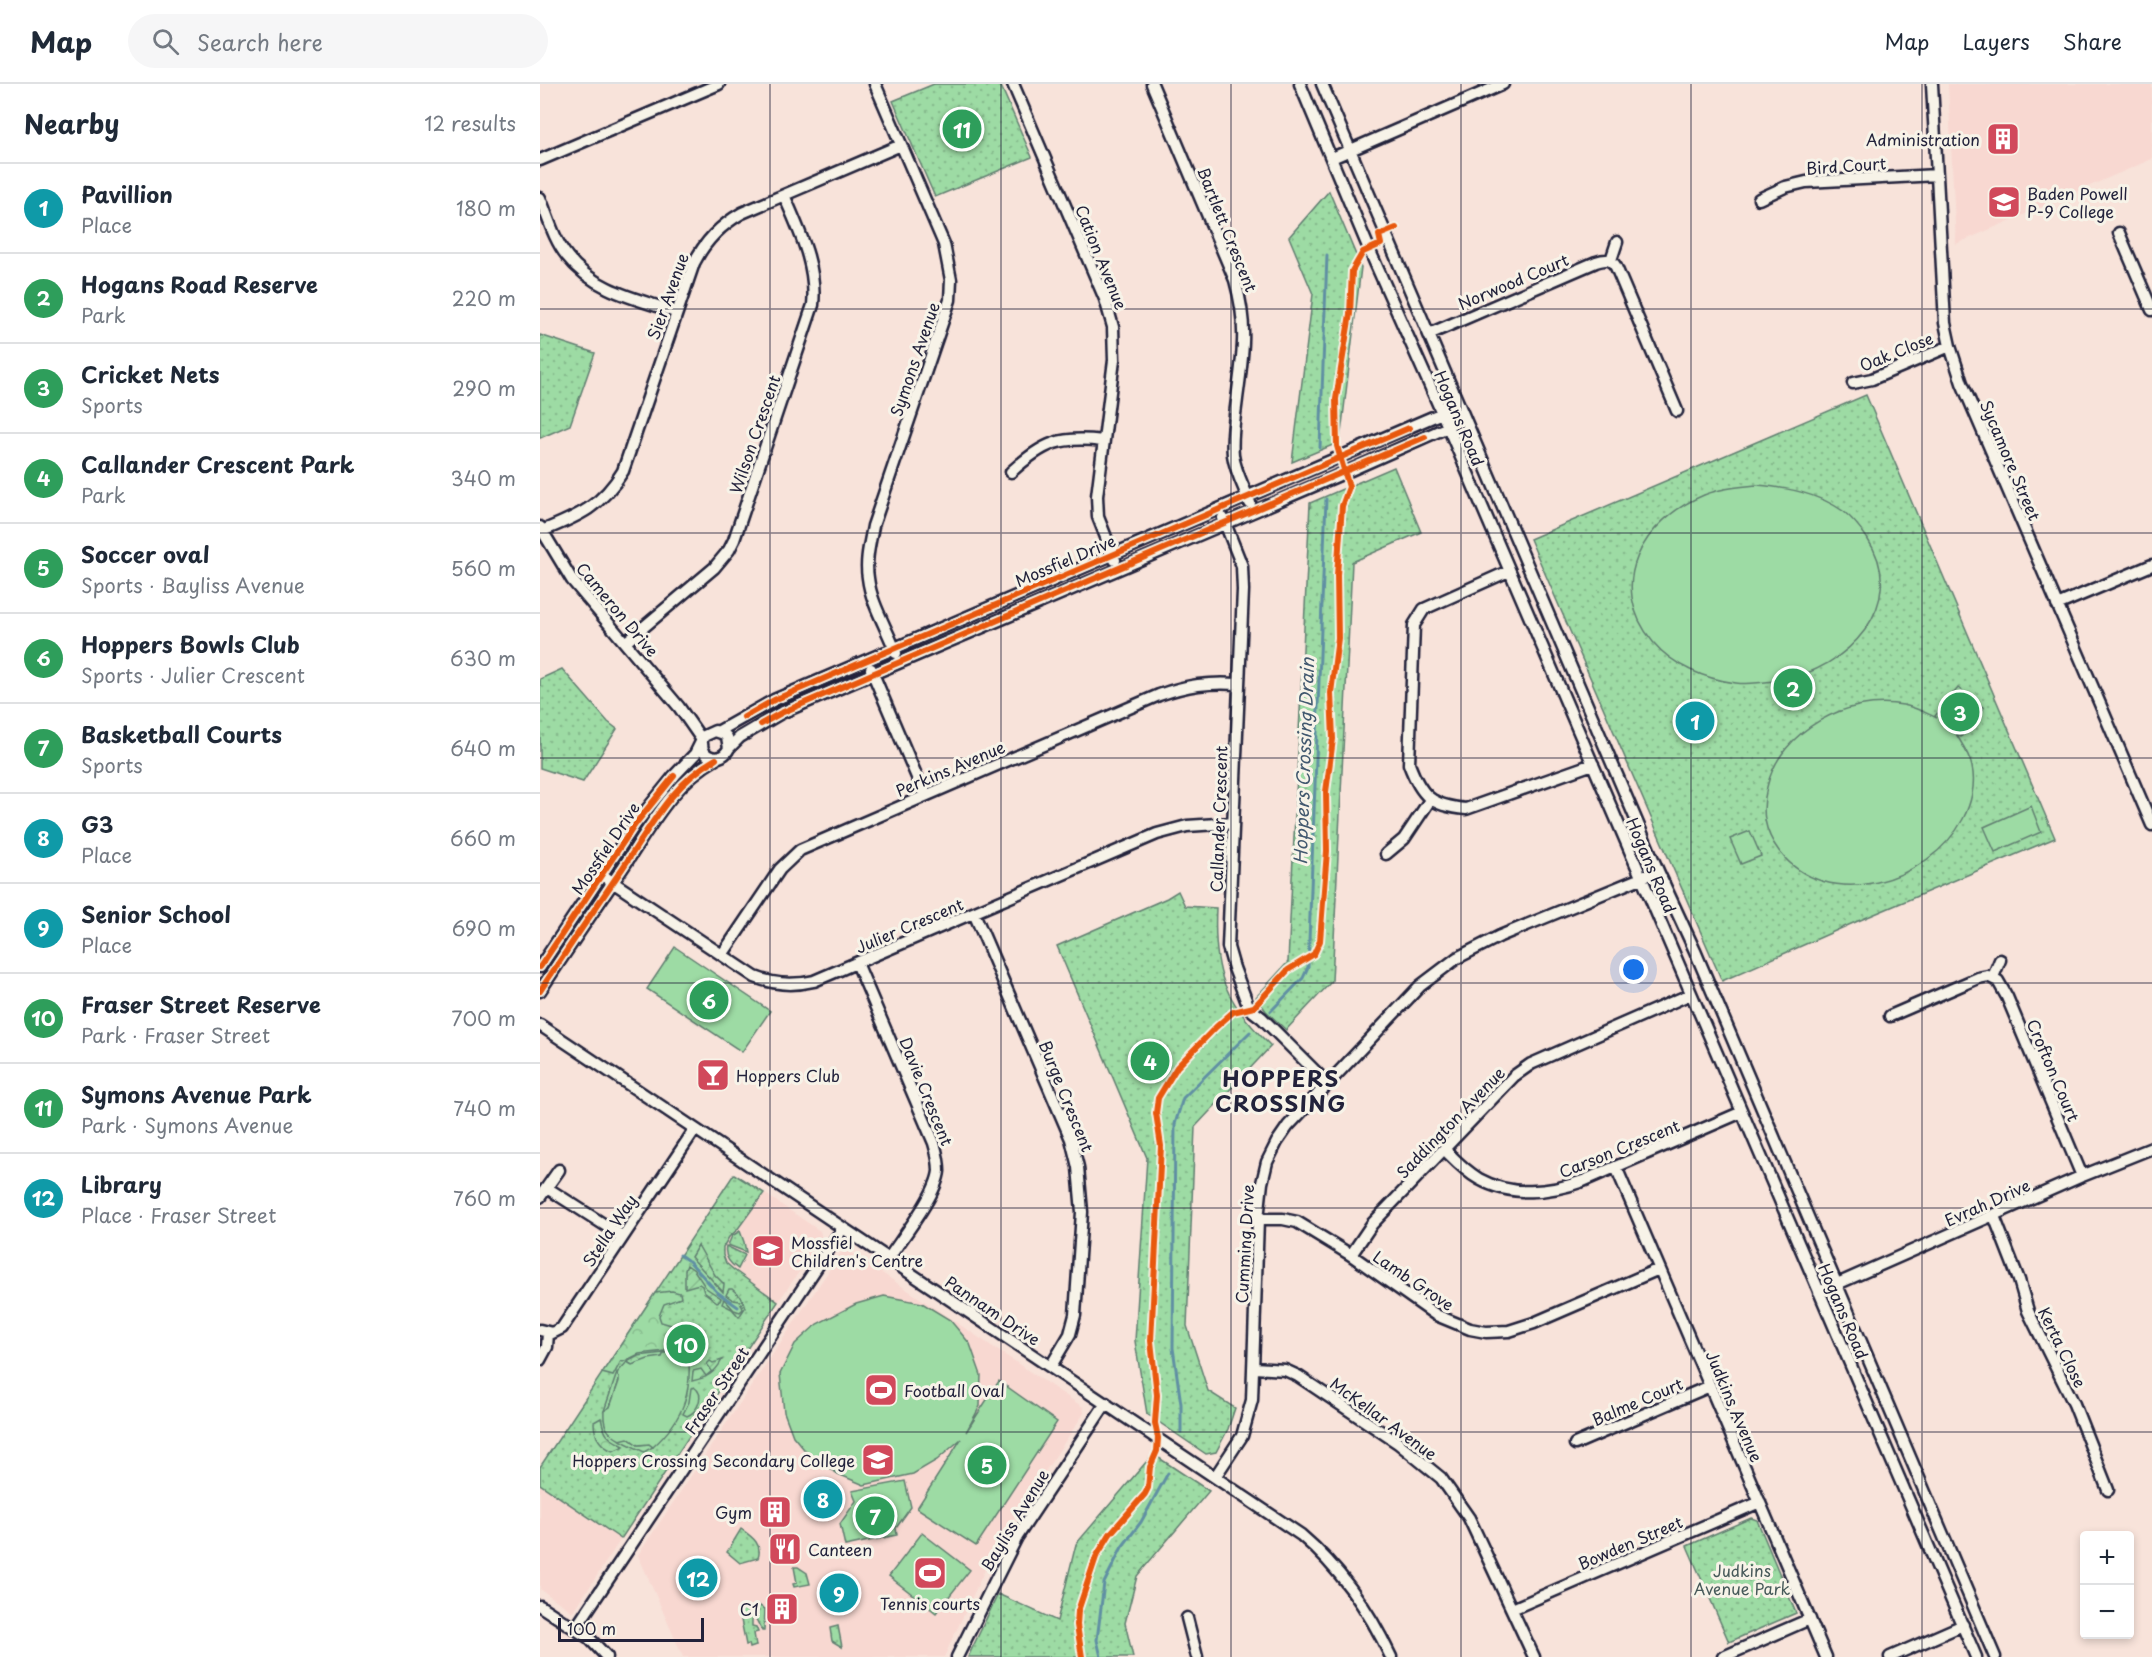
<!DOCTYPE html>
<meta charset="utf-8">
<style>
:root{--surface:#fff;--page:#f6f6f7;--text:#1f2937;--muted:#747a83;--line:#e0e1e3;--accent:#d1495b}
body{margin:0;font-family:"Playpen Sans",sans-serif;background:var(--page);color:var(--text)}
.controls{position:absolute;right:18px;bottom:18px;display:grid;overflow:hidden;border-radius:6px;box-shadow:0 3px 9px #0003}
.controls button{width:54px;height:54px;display:grid;place-items:center;padding:0;border:0;border-bottom:2px solid var(--line);background:var(--surface);color:var(--text);font:30px sans-serif}
.scale{position:absolute;left:18px;bottom:15px;width:146px;box-sizing:border-box;padding-left:6px;border:3px solid #22223b;border-top:0;font-size:16px;line-height:21px;white-space:nowrap;color:#22223b;-webkit-text-stroke:4px #f7f3e8;paint-order:stroke}
.you{position:absolute;left:1094px;top:886px;width:21px;height:21px;margin:-15px;border:4px solid #fff;border-radius:50%;background:#1a73e8;box-shadow:0 0 0 9px #1a73e833}
.badge{display:grid;place-items:center;width:39px;height:39px;border-radius:50%;background:var(--accent);color:#fff;font-size:20px;font-weight:700}
.pin{position:absolute;translate:-50% -50%;border:3px solid #fff;box-shadow:0 2px 6px #0006}
.list{margin:0;padding:0;list-style:none}
h2{display:flex;justify-content:space-between;align-items:center;height:78px;margin:0;padding:0 24px;font-size:26px}
h2 small{font-size:20px;font-weight:400;color:var(--muted)}
.list li{display:grid;grid-template-columns:39px 1fr auto;gap:18px;align-items:center;box-sizing:border-box;height:90px;padding:0 24px;border-top:2px solid var(--line)}
.list b{display:block;font-size:22px;white-space:nowrap}
.list p{margin:0;font-size:20px;white-space:nowrap;color:var(--muted)}
.list em{font-size:20px;font-style:normal;color:var(--muted)}
.icon{flex:none;width:33px;height:33px;fill:none;stroke:currentColor;stroke-width:2;stroke-linecap:round;stroke-linejoin:round}
.map{position:relative;flex:none;width:1612px;height:1573px;overflow:hidden}
header{display:flex;align-items:center;gap:36px;box-sizing:border-box;height:84px;padding:0 30px;background:var(--surface);border-bottom:2px solid var(--line)}
header strong{font-size:28px}
nav{display:flex;gap:33px;margin-inline-start:auto;font-size:21px}
.search{width:420px;height:54px;background:var(--page);display:flex;align-items:center;gap:15px;box-sizing:border-box;padding:0 21px;border-radius:33px;color:var(--muted);font-size:22px}
main{display:flex}
aside{flex:1;background:var(--surface)}
.map>svg:first-child{display:block}
.built{fill:#f8d8d1}
.grass{fill:url(#grass-dots);stroke:#607e70;stroke-width:1.5}
.forest{fill:url(#forest-crowns);stroke:#607e70;stroke-width:1.5}
.garden{fill:url(#garden-furrows);stroke:#607e70;stroke-width:1.5}
.pitch{fill:#9ddba4;stroke:#607e70;stroke-width:1.5}
.lines{fill:none;stroke-linecap:round;stroke-linejoin:round}
.stream{stroke:#6190a3;stroke-width:3}
.minor-casing{stroke:#22223b;stroke-width:15}
.minor{stroke:#f7f3e8;stroke-width:10}
.cycleway-casing{stroke:#f7f3e8;stroke-width:10}
.cycleway{stroke:#e8590c;stroke-width:6}
.grid{fill:none;stroke:#22223b;stroke-width:1.5;stroke-opacity:0.55}
.labels{text-anchor:middle;dominant-baseline:central;stroke-width:6;stroke-linejoin:round;paint-order:stroke}
.poi-label{font-size:16px;fill:#22223b;stroke:#f7f3e8;text-anchor:start}
.street-label{font-size:16px;fill:#22223b;stroke:#f7f3e8}
.park-label{font-size:16px;fill:#475a5a;stroke:#f7f3e8}
.water-label{font-size:18px;font-style:italic;fill:#42596f;stroke:#f7f3e8}
.district-label{font-size:22px;font-weight:bold;letter-spacing:1.5px;fill:#22223b;stroke:#f7f3e8}
</style>
<header>
<strong>Map</strong>
<div class="search"><svg class="icon" aria-label="search" viewBox="0 0 24 24"><circle cx="10" cy="10" r="6"/><path d="M15 15l6 6"/></svg>Search here</div>
<nav><a>Map</a><a>Layers</a><a>Share</a></nav>
</header>
<main>
<aside>
<h2>Nearby<small>12 results</small></h2>
<ul class="list">
<li><span class="badge" style="background:#0f9aa8">1</span><div><b>Pavillion</b><p>Place</p></div><em>180 m</em></li>
<li><span class="badge" style="background:#2e9e5b">2</span><div><b>Hogans Road Reserve</b><p>Park</p></div><em>220 m</em></li>
<li><span class="badge" style="background:#2e9e5b">3</span><div><b>Cricket Nets</b><p>Sports</p></div><em>290 m</em></li>
<li><span class="badge" style="background:#2e9e5b">4</span><div><b>Callander Crescent Park</b><p>Park</p></div><em>340 m</em></li>
<li><span class="badge" style="background:#2e9e5b">5</span><div><b>Soccer oval</b><p>Sports · Bayliss Avenue</p></div><em>560 m</em></li>
<li><span class="badge" style="background:#2e9e5b">6</span><div><b>Hoppers Bowls Club</b><p>Sports · Julier Crescent</p></div><em>630 m</em></li>
<li><span class="badge" style="background:#2e9e5b">7</span><div><b>Basketball Courts</b><p>Sports</p></div><em>640 m</em></li>
<li><span class="badge" style="background:#0f9aa8">8</span><div><b>G3</b><p>Place</p></div><em>660 m</em></li>
<li><span class="badge" style="background:#0f9aa8">9</span><div><b>Senior School</b><p>Place</p></div><em>690 m</em></li>
<li><span class="badge" style="background:#2e9e5b">10</span><div><b>Fraser Street Reserve</b><p>Park · Fraser Street</p></div><em>700 m</em></li>
<li><span class="badge" style="background:#2e9e5b">11</span><div><b>Symons Avenue Park</b><p>Park · Symons Avenue</p></div><em>740 m</em></li>
<li><span class="badge" style="background:#0f9aa8">12</span><div><b>Library</b><p>Place · Fraser Street</p></div><em>760 m</em></li>
</ul>
</aside>
<div class="map">
<svg width="1612" height="1573" viewBox="0 0 1612 1573">
<defs>
<pattern id="grass-dots" width="8" height="8" patternUnits="userSpaceOnUse" patternTransform="scale(1.5)"><rect width="8" height="8" fill="#9ddba4"/><path d="M2 2h.1M6 6h.1" fill="none" stroke="#87bc8e" stroke-width="1.8" stroke-linecap="round"/></pattern>
<pattern id="forest-crowns" width="20" height="18" patternUnits="userSpaceOnUse" patternTransform="scale(1.5)"><rect width="20" height="18" fill="#9ddba4"/><path d="M2 6a3 3 0 1 1 6 0M12 15a3 3 0 1 1 6 0" fill="none" stroke="#87bc8e"/></pattern>
<pattern id="garden-furrows" width="10" height="10" patternUnits="userSpaceOnUse" patternTransform="scale(1.5)"><rect width="10" height="10" fill="#9ddba4"/><path d="M-1 1l2-2M0 10L10 0M9 11l2-2" fill="none" stroke="#87bc8e"/></pattern>
</defs>
<rect width="100%" height="100%" fill="#f8e3da"/>
<filter id="ink" filterUnits="userSpaceOnUse"><feTurbulence type="fractalNoise" baseFrequency=".0167" numOctaves="2"/><feDisplacementMap in="SourceGraphic" scale="12" xChannelSelector="R" yChannelSelector="G"/><feConvolveMatrix kernelMatrix="1 2 1 2 8 2 1 2 1" color-interpolation-filters="sRGB"/></filter>
<g filter="url(#ink)">
<path class="built" d="M1408,0h204v75l-196,85z
M224,1109l56,38 2,8 -44,63 -44,-32 -8,-7 -3,-8v-8l6,-10 8,-7z
M306,1165l237,158 1,6 -87,131 -53,113h-261l-45,-102 204,-304z
M0,1400l81,55 -48,73 -33,-23z"/>
<path class="grass" d="M394,0h66l32,73 -97,40 -42,-96z
M789,107l32,76 -21,175 -48,20 21,-168 -24,-57z
M0,251l55,18 -25,72 -30,13z
M1326,311l189,443 -204,86 -129,57 -192,-442z
M854,383l27,65 -69,30 -20,419 -46,49 -20,-19 -10,-14 32,-35 22,-459z
M22,585l46,53 9,7 -34,53 -43,-14v-89z
M638,807l7,15 31,2c-3,65 8,93 55,138l-76,81 -8,199 21,65 27,17 -7,21 -12,23 -10,2 -59,-40 -12,-73 12,-183 -90,-212 110,-48z
M194,1090l30,19 -27,37 -8,7 -6,10v8l3,8 8,7 44,32 -157,237 -81,-55v-17z
M200,1147l4,11 2,10 -18,-7 4,-9z
M186,1162l19,9 -7,14c-8,-5 -14,-13 -12,-23z
M613,1370l56,37 -72,85 -12,47 8,34h-165l30,-63 59,27 19,-77z
M1211,1434l6,2 39,93 -67,29 -42,-96z
M201,1445c11,8 22,15 17,29l-18,5 -13,-11z
M254,1483h4l9,6 3,11 -16,3 -1,-3 4,-1z
M218,1521l7,4 -1,22h-2l-9,-18v-7z
M206,1524l6,11v7l4,1 2,5 -4,1 2,13 -6,2 -1,-4 -3,1 -7,-35z
M298,1542l4,21 -10,-6 -2,-13z"/>
<path class="forest" d="M132,1207l8,2 1,5 -17,6 -5,12 2,6 10,3 4,6 -8,3v13l-2,4 -26,3 -16,8 -2,-1 -8,15 -11,-3 53,-80z
M124,1269l-2,4 -30,8 -5,-3 11,-6z
M77,1289l2,4v4l-9,26 -6,4z
M154,1303c12,8 3,25 -7,29l-4,-2 6,-12 2,-14z
M61,1334c4,20 8,20 23,28l-11,5c-13,-5 -19,-15 -19,-29z
M84,1354h4l10,7 11,-1 4,3 -9,5 -24,-12z"/>
<path class="garden" d="M158,1161l17,30 9,9 -1,8 -32,-35z
M147,1181l7,5 12,18 15,10 -1,3 -3,1 -13,-10 -2,-6 -3,-2 -14,4v-18z
M189,1205h3l10,9 3,10 -6,9 -7,-8 -10,-5 2,-5 10,11 6,2 3,-3 -3,-8 -7,-1 -7,-5z
M182,1276c-7,13 -15,18 -30,21l1,-10 8,-2 5,7 6,-5 -5,-7 3,-3 3,2z"/>
<path class="pitch" d="M1217,401c31,3 60,8 86,26 9,7 18,18 24,27 44,66 -21,132 -86,142 -15,2 -30,5 -45,3 -31,-4 -63,-17 -83,-41 -48,-58 -10,-122 51,-147 17,-7 35,-8 53,-10z
M1418,604l26,20 -23,29 -5,-3c6,10 14,21 16,33 4,17 -1,37 -9,52 -33,63 -136,95 -184,32 -15,-20 -18,-40 -12,-64 13,-57 81,-92 136,-82 12,2 23,8 34,13l-2,-2z
M1491,722l10,26 -46,20 -11,-25z
M1210,747l11,25 -20,8 -11,-25z
M135,863l95,64 -28,41 -95,-63z
M344,1212l38,7 28,17 20,24 11,31 -1,31 -14,26 33,-51 58,41 -81,124 -59,-38 44,-69 -24,21 -24,14 -49,11 -26,-11 -30,-20 -15,-18 -9,-24 -4,-38 15,-30 22,-20 39,-20z
M148,1266c5,41 -4,69 -35,97l-4,-3 -11,1 -10,-7 -8,2c-13,-7 -17,-14 -16,-29l6,-4 9,-26v-4l-2,-4 10,-11 5,3 16,-6 14,-2 2,-4z
M365,1397l6,26 -15,21 1,7 -52,11 -5,-22 16,-23 -4,-10z
M382,1449l48,37 -34,43 -47,-37z"/>
<g class="lines">
<path class="stream" d="M780,364l7,-193
M731,927l32,-33 5,-11 18,-468
M140,1171l7,5
M149,1177l28,31 21,15
M641,1348v-28l-8,-56 2,-224 8,-26 67,-66
M561,1573l-4,-17 7,-57 18,-36 19,-25 27,-49"/>
<g class="minor-casing">
<path id="minor" d="M335,0l69,160 7,36 -1,20 -77,226c-3,17 -8,34 -5,52 3,26 19,50 28,75
M473,0l92,215 8,28 1,33 -17,136 1,21 17,43
M612,0l83,196c13,46 8,73 2,119 -2,18 -6,37 -4,56 2,16 11,32 17,48
M760,0l69,165 73,164 534,1244
M782,0l336,787 37,80 300,706
M1392,0l13,239 5,23 12,37 190,442
M792,74l171,-74
M0,76l179,-76
M0,114c8,19 14,42 27,58 27,35 70,43 109,56
M1219,115l26,-12 21,-5 131,-7
M1579,149l33,77
M1071,176l6,-18
M889,250l167,-72c9,-3 15,-4 20,5l61,144
M1313,299l19,-4 78,-33
M471,388c33,-30 49,-36 92,-31
M683,434l19,48 1,24 -15,357 6,21 15,40 13,10 65,65
M0,443l32,53 107,127 23,33
M2,447c37,-15 60,-25 81,-60l71,-208c11,-22 27,-38 48,-50l159,-68
M969,487l-85,38 -10,16 -5,139c12,32 22,42 57,45l127,-45
M1517,521l95,-40
M86,558l88,-74 15,-18 5,-10 79,-235c4,-40 -14,-74 -29,-110
M331,585l54,127
M179,647l55,-31 668,-287h20
M189,664l11,-11 41,-24 563,-240 104,-46 14,-14
M846,770l18,-15 26,-39
M62,791l153,102c20,8 38,9 59,4l343,-147 30,-8 46,-3
M434,829l97,226 7,28 4,45 -7,103 -5,19 -19,32
M182,871l58,-86 20,-19 359,-155c28,-10 50,-13 79,-11
M317,879l77,180c3,10 5,19 5,28 -2,23 -37,67 -50,87
M0,883l96,-144 38,-47 21,-22 9,-18 11,-5 9,3 3,3 2,11c-7,15 -27,12 -27,-5
M1453,893l7,-17
M0,907c27,-41 54,-81 82,-122 27,-40 50,-86 94,-110
M1350,932l88,-38 10,-2 10,5 9,16 75,179
M0,941l761,510c40,34 68,75 90,122
M904,1065c11,11 21,22 35,30 32,18 71,14 104,2l159,-69
M1076,1083l210,490
M7,1104l75,48
M0,1113l19,-27
M1454,1132l25,64 9,31 46,93 34,86
M718,1135h25l14,3 54,33 85,60 34,14 16,3 23,-1 25,-8 125,-54
M811,1171l21,-31 142,-148 17,-12 160,-70
M1279,1208l263,-116 70,-28
M0,1246l12,3 10,-5 133,-199
M0,1276l7,-13 1,-14
M714,1284l31,2 13,6 100,67 43,35 28,40 65,139
M1035,1360l135,-58
M675,1393l27,-41 10,-36 6,-181 4,-36 5,-21 10,-20 11,-16 132,-140 37,-28 43,-22 158,-65
M0,1522l49,32 18,19
M972,1525l248,-107
M647,1534l10,39
M35,1545l268,-401
M417,1573l60,-120 89,-134
M1183,1573l87,-38
M1350,1573l73,-32"/>
</g>
<use href="#minor" class="minor"/>
<g class="cycleway-casing">
<path id="cycleway" d="M204,633l30,-17 635,-272
M221,640l20,-11 644,-276
M0,883l96,-144 38,-47
M0,907c27,-41 54,-81 82,-122 27,-40 50,-86 94,-110
M542,1573l-5,-32 1,-14 18,-54 14,-23 35,-40 3,-6 2,-21 7,-16 1,-13 -3,-15 2,-28 -6,-54 10,-195 -5,-33 2,-15 19,-31 39,-40 17,-15 21,-5 34,-37 26,-16 6,-13 7,-90 -1,-59 7,-53 -2,-46 7,-55 -1,-63 5,-69 7,-19 -12,-41 -1,-47 14,-85 2,-43 11,-19 18,-8 -2,-9 17,-7"/>
</g>
<use href="#cycleway" class="cycleway"/>
</g>
</g>
<path class="grid" d="M230,0v1573M461,0v1573M691,0v1573M921,0v1573M1151,0v1573M1382,0v1573M0,225h1612M0,449h1612M0,674h1612M0,899h1612M0,1124h1612M0,1348h1612"/>
<defs>
<g id="building-square" transform="scale(1.725)"><rect x="-9" y="-9" width="18" height="18" rx="4" fill="#d1495b" stroke="#f7f3e8"/><path d="M-4-6H4V6H1V3H-1V6H-4ZM-2.5-4.3h1.7v1.8h-1.7ZM.8-4.3h1.7v1.8H.8ZM-2.5-1h1.7V.8h-1.7ZM.8-1h1.7V.8H.8Z" fill="#fff"/></g>
<g id="school-square" transform="scale(1.725)"><rect x="-9" y="-9" width="18" height="18" rx="4" fill="#d1495b" stroke="#f7f3e8"/><path d="M0-5L7-2L0 1L-7-2ZM-4 1L0 2.5L4 1V4Q0 6-4 4Z" fill="#fff"/></g>
<g id="bar-square" transform="scale(1.725)"><rect x="-9" y="-9" width="18" height="18" rx="4" fill="#d1495b" stroke="#f7f3e8"/><path d="M-6-5H6L.8 .8V4.5H3.5V6h-7V4.5H-.8V.8Z" fill="#fff"/></g>
<g id="stadium-square" transform="scale(1.725)"><rect x="-9" y="-9" width="18" height="18" rx="4" fill="#d1495b" stroke="#f7f3e8"/><path d="M0-5a6.5 5 0 1 0 0 10a6.5 5 0 1 0 0-10ZM-3.5-1.8h7v3.6h-7Z" fill="#fff"/></g>
<g id="restaurant-square" transform="scale(1.725)"><rect x="-9" y="-9" width="18" height="18" rx="4" fill="#d1495b" stroke="#f7f3e8"/><path d="M-5-6h1v4h1v-4h1v4h1v-4h1v5L-1.5 .5V6h-2V.5L-5-1ZM5-6V6H3V1.5H1.5Q1.5-4 5-6Z" fill="#fff"/></g>
</defs>
<g fill-rule="evenodd">
<use href="#building-square" x="1463" y="55"/>
<use href="#school-square" x="1464" y="118"/>
<use href="#bar-square" x="173" y="991"/>
<use href="#school-square" x="228" y="1167"/>
<use href="#stadium-square" x="341" y="1306"/>
<use href="#school-square" x="338" y="1376"/>
<use href="#building-square" x="235" y="1428"/>
<use href="#restaurant-square" x="245" y="1465"/>
<use href="#stadium-square" x="390" y="1489"/>
<use href="#building-square" x="242" y="1525"/>
</g>
<g class="labels">
<g class="poi-label">
<text x="1440" y="55" text-anchor="end">Administration</text>
<text x="1487" y="109">Baden Powell<tspan x="1487" dy="18">P-9 College</tspan></text>
<text x="196" y="991">Hoppers Club</text>
<text x="251" y="1158">Mossfiel<tspan x="251" dy="18">Children's Centre</tspan></text>
<text x="364" y="1306">Football Oval</text>
<text x="315" y="1376" text-anchor="end">Hoppers Crossing Secondary College</text>
<text x="212" y="1428" text-anchor="end">Gym</text>
<text x="268" y="1465">Canteen</text>
<text x="390" y="1519" text-anchor="middle">Tennis courts</text>
<text x="219" y="1525" text-anchor="end">C1</text>
</g>
<g class="street-label">
<text transform="translate(1306 81) rotate(-4)">Bird Court</text>
<text transform="translate(688 145) rotate(68)">Bartlett Crescent</text>
<text transform="translate(562 173) rotate(68)">Cation Avenue</text>
<text transform="translate(973 197) rotate(-23)">Norwood Court</text>
<text transform="translate(127 212) rotate(-70)">Sier Avenue</text>
<text transform="translate(1356 267) rotate(-22)">Oak Close</text>
<text transform="translate(374 275) rotate(-71)">Symons Avenue</text>
<text transform="translate(920 334) rotate(67)">Hogans Road</text>
<text transform="translate(214 350) rotate(-71)">Wilson Crescent</text>
<text transform="translate(1471 376) rotate(67)">Sycamore Street</text>
<text transform="translate(525 476) rotate(-23)">Mossfiel Drive</text>
<text transform="translate(78 525) rotate(50)">Cameron Drive</text>
<text transform="translate(410 684) rotate(-23)">Perkins Avenue</text>
<text transform="translate(678 735) rotate(-88)">Callander Crescent</text>
<text transform="translate(65 764) rotate(-56)">Mossfiel Drive</text>
<text transform="translate(1112 781) rotate(67)">Hogans Road</text>
<text transform="translate(369 841) rotate(-23)">Julier Crescent</text>
<text transform="translate(1514 986) rotate(67)">Crofton Court</text>
<text transform="translate(387 1007) rotate(68)">Davie Crescent</text>
<text transform="translate(527 1012) rotate(68)">Burge Crescent</text>
<text transform="translate(910 1038) rotate(-46)">Saddington Avenue</text>
<text transform="translate(1079 1064) rotate(-22)">Carson Crescent</text>
<text transform="translate(1447 1118) rotate(-24)">Evrah Drive</text>
<text transform="translate(69 1146) rotate(-56)">Stella Way</text>
<text transform="translate(704 1160) rotate(-87)">Cumming Drive</text>
<text transform="translate(874 1196) rotate(34)">Lamb Grove</text>
<text transform="translate(453 1226) rotate(34)">Pannam Drive</text>
<text transform="translate(1304 1227) rotate(67)">Hogans Road</text>
<text transform="translate(1523 1263) rotate(64)">Kerta Close</text>
<text transform="translate(176 1306) rotate(-56)">Fraser Street</text>
<text transform="translate(1097 1317) rotate(-23)">Balme Court</text>
<text transform="translate(1195 1322) rotate(67)">Judkins Avenue</text>
<text transform="translate(844 1334) rotate(36)">McKellar Avenue</text>
<text transform="translate(474 1436) rotate(-59)">Bayliss Avenue</text>
<text transform="translate(1090 1458) rotate(-23)">Bowden Street</text>
</g>
<g class="park-label">
<text x="1202" y="1486">Judkins<tspan x="1202" dy="18">Avenue Park</tspan></text>
</g>
<g class="water-label">
<text transform="translate(763 677) rotate(-88)">Hoppers Crossing Drain</text>
</g>
<g class="district-label">
<text x="741" y="993">HOPPERS<tspan x="741" dy="25">CROSSING</tspan></text>
</g>
</g>
</svg>
<div class="controls">
<button>+</button>
<button>−</button>
</div>
<div class="scale">100 m</div>
<div class="you"></div>
<div class="pin badge" style="left:1155px;top:637px;background:#0f9aa8">1</div>
<div class="pin badge" style="left:1253px;top:604px;background:#2e9e5b">2</div>
<div class="pin badge" style="left:1420px;top:628px;background:#2e9e5b">3</div>
<div class="pin badge" style="left:610px;top:977px;background:#2e9e5b">4</div>
<div class="pin badge" style="left:447px;top:1381px;background:#2e9e5b">5</div>
<div class="pin badge" style="left:169px;top:916px;background:#2e9e5b">6</div>
<div class="pin badge" style="left:335px;top:1432px;background:#2e9e5b">7</div>
<div class="pin badge" style="left:283px;top:1415px;background:#0f9aa8">8</div>
<div class="pin badge" style="left:299px;top:1509px;background:#0f9aa8">9</div>
<div class="pin badge" style="left:146px;top:1260px;background:#2e9e5b">10</div>
<div class="pin badge" style="left:422px;top:45px;background:#2e9e5b">11</div>
<div class="pin badge" style="left:158px;top:1494px;background:#0f9aa8">12</div>
</div>
</main>
